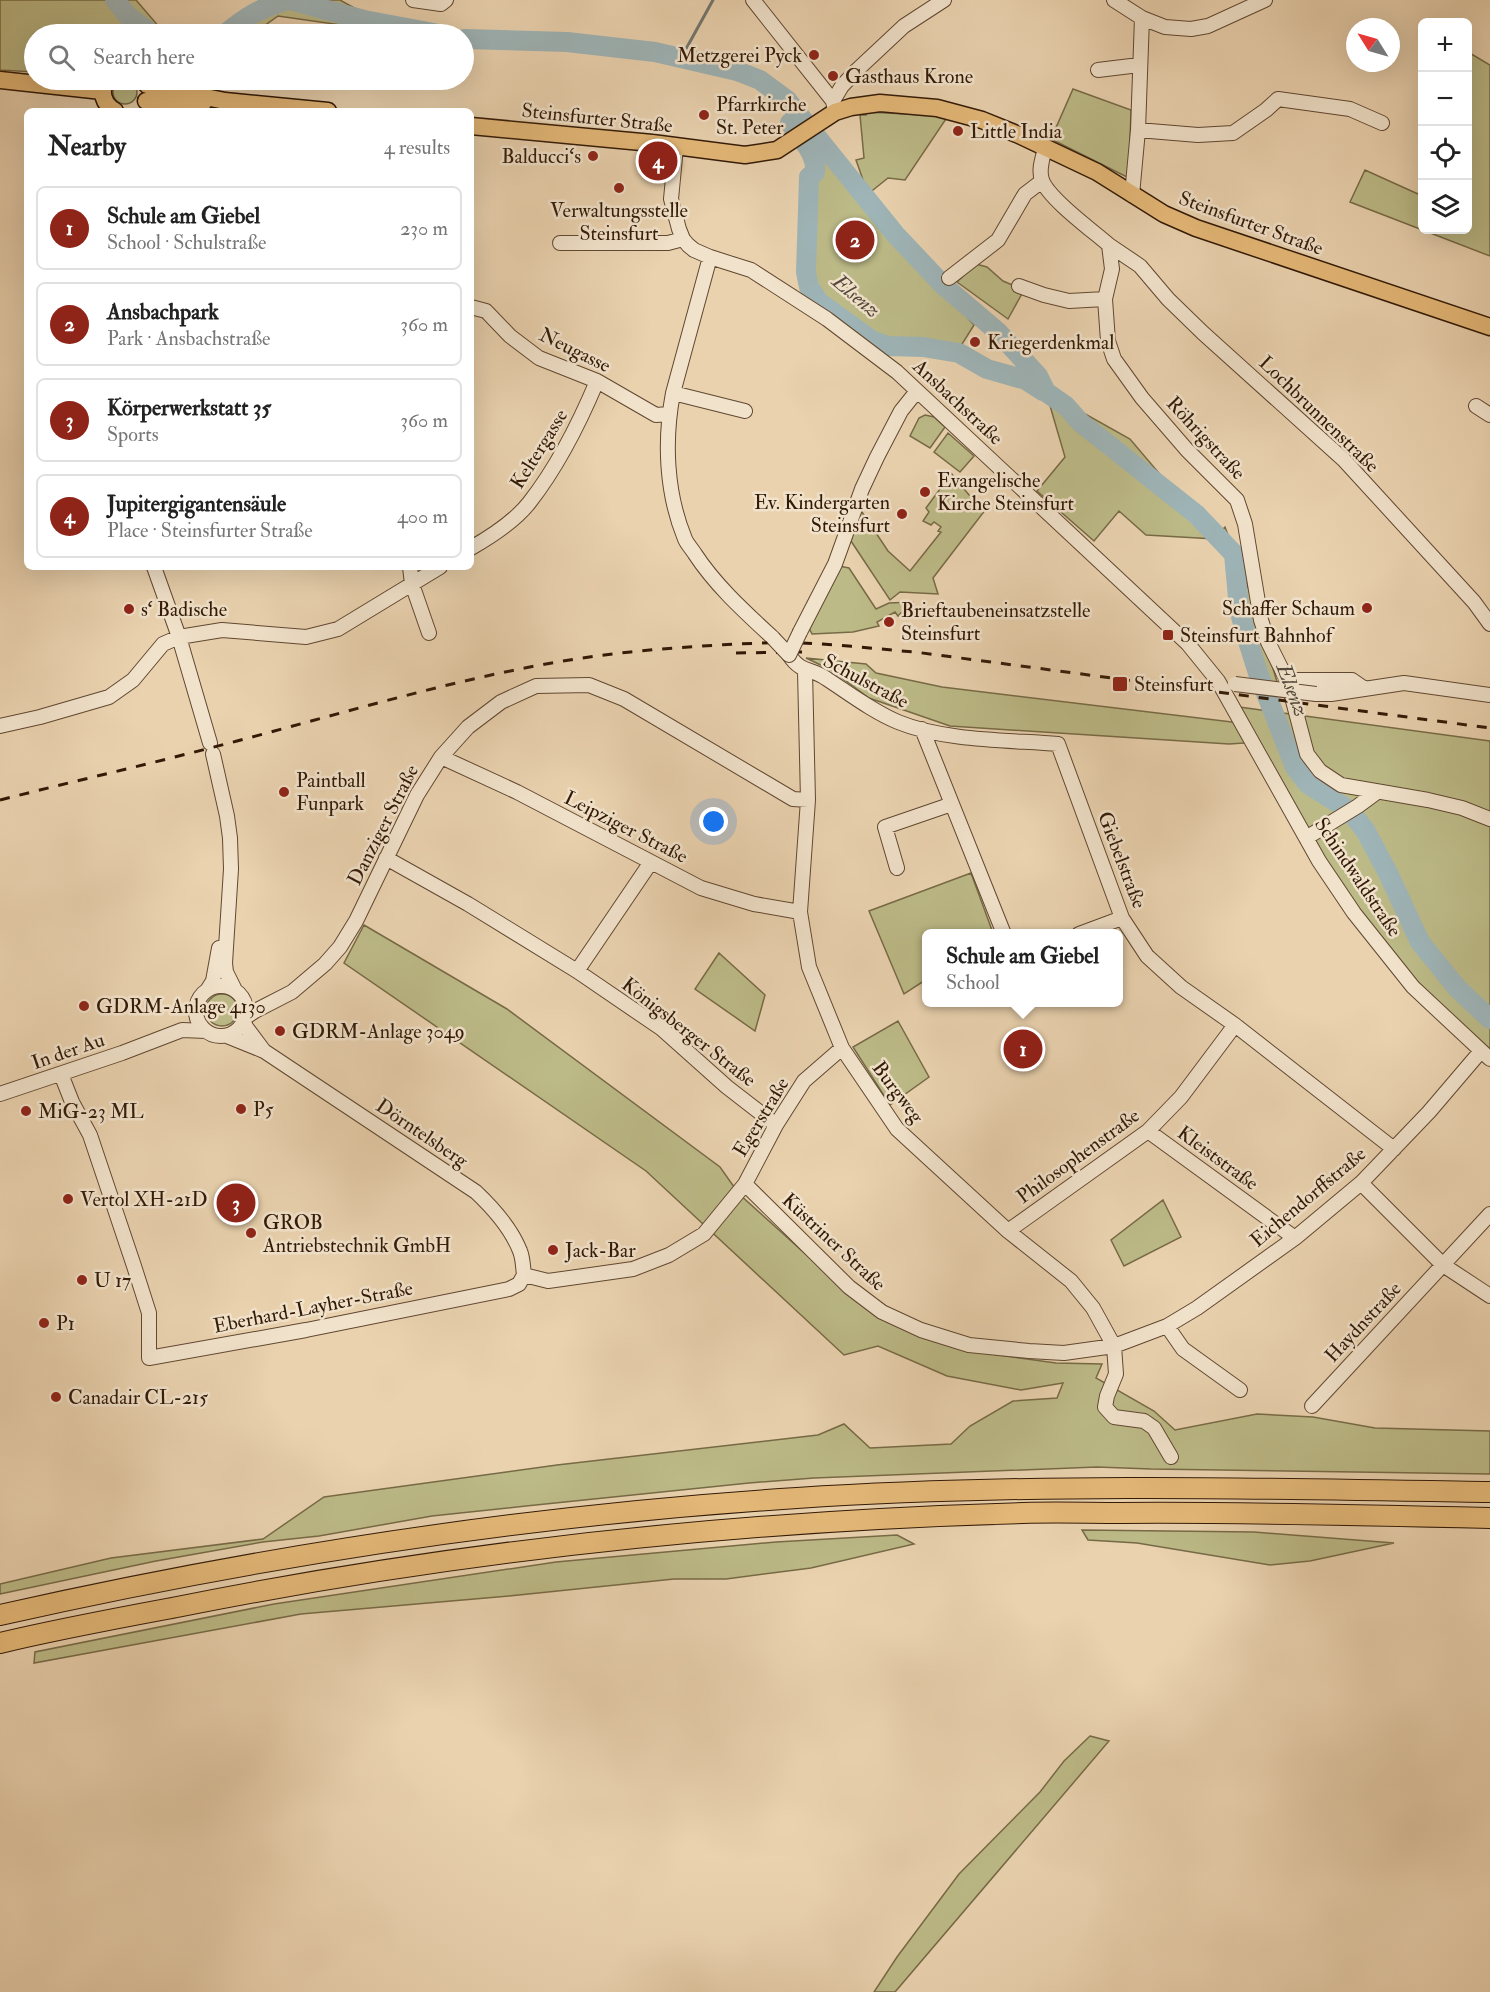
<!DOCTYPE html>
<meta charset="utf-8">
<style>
:root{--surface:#fff;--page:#f6f6f6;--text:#222;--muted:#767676;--line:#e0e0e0;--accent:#8f2418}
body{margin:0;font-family:"IM FELL Double Pica",serif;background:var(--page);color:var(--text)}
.controls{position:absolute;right:18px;top:18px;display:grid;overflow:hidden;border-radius:9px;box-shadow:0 6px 24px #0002}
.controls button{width:54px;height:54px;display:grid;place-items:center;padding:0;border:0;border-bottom:2px solid var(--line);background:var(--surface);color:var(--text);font:30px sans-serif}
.compass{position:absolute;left:1346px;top:18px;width:54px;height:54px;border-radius:50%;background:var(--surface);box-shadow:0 6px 24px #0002;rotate:307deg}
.you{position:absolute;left:714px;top:822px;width:21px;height:21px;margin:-15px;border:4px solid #fff;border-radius:50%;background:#1a73e8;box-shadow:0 0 0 9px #1a73e833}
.badge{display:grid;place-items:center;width:39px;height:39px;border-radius:50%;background:var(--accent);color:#fff;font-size:20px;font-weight:700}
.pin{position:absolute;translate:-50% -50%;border:3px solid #fff;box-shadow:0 2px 6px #0006}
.popup{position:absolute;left:922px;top:929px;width:201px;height:78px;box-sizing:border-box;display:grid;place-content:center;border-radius:9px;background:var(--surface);filter:drop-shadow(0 2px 4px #0005);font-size:20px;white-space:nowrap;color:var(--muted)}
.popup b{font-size:22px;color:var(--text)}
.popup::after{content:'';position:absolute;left:50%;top:100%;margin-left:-12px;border:12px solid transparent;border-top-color:var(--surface)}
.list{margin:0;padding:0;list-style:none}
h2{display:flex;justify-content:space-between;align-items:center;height:78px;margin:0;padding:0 24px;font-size:26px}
h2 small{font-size:20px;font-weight:400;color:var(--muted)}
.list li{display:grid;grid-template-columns:39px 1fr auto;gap:18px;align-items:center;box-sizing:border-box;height:84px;margin:0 12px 12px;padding:0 12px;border:2px solid var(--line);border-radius:9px}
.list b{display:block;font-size:22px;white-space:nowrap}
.list p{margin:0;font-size:20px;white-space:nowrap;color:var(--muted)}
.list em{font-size:20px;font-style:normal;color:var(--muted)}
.icon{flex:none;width:33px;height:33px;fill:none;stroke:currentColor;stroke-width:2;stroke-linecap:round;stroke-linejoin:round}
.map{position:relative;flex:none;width:1490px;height:1992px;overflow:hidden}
.search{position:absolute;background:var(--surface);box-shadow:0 6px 24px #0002;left:24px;top:24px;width:450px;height:66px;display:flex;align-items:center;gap:15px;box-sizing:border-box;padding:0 21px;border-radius:33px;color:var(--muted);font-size:22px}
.panel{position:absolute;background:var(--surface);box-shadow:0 6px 24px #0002;left:24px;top:108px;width:450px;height:462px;border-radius:9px}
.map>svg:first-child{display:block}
.green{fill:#bcba87;stroke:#776a46;stroke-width:1.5}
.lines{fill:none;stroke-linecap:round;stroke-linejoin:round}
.stream{stroke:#737670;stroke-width:3}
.river{stroke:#9eb4b7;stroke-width:20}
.minor-casing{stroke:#604730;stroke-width:16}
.major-casing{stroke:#321906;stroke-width:19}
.highway-casing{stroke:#321906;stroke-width:22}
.minor{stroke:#f1e2cb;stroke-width:14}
.major{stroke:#e5b978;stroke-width:16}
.highway{stroke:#e5b978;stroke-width:20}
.rail{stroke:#321906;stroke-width:3;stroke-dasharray:10 10;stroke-linecap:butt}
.minor-bridge-casing{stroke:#604730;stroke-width:16;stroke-linecap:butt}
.minor-bridge{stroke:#f1e2cb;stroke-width:14}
.poi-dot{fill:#8f2418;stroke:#f1e2cb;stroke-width:2}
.labels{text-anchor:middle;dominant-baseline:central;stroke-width:5;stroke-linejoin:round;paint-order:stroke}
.poi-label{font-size:20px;fill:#321906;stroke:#f1e2cb;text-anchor:start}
.street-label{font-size:20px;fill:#321906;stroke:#f1e2cb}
.water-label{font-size:21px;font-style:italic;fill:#52483b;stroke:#f1e2cb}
</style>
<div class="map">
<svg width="1490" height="1992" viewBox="0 0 1490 1992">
<rect width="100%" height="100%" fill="#ead2af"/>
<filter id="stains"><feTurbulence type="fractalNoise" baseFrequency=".00333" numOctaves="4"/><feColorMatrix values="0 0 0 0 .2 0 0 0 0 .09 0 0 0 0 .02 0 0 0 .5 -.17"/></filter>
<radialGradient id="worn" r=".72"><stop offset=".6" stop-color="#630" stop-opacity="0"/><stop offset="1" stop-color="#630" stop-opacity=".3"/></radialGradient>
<path class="green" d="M0,0h136l24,28 13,6h-139v38l-34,-2z
M261,0h79l36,20 19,14h-20l-34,-9 -63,-9 -25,18h-45l12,-3 21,-20z
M1468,52l22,13v191l-140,-54 15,-32 53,24 4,-7v43h46z
M113 92a12 12 0 1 1 24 0a12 12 0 1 1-24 0Z
M1073,89l58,21 -2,68 -78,-39z
M866,112l82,4 -43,64 -17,-2 -20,16 -12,-34 8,-2 -4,-43h6z
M823,151l43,55 108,119 -15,24 -52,-4 -33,-6 -52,-39 -11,-14 7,-126z
M976,264l11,3 16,14 21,9 -16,29 -51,-37z
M1046,392l84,47 84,99 11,-11 26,68 27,90 -23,-2 -14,-50 -5,-29 1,-40 -22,-25 -69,-4 -27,-24 -25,30 -57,-50 28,-34z
M925,415l9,2 11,10 -15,21 -20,-12 9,-18z
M948,433l26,23 -14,16 -26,-20z
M951,473l18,22 20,10 -56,73 5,16 -38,-2 -10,8 -39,-59 9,-32 28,42 22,20 31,-39 -3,-1 3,-4 -7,-5 -3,3 -8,-4 6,-9 -3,-4 17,-23 3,1 4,-4 -3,-3z
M839,566l10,2 27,41 13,-6 23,-1 -14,14 -3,-4 -18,10 2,4 -26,6 -41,2 -3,-6z
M806,658l60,6 10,9 66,14 290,35 14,-2 -7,-13 251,34v310l-72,-65 -37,-45 -63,-91 -59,-108 -30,2 -279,-18 -81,-28 -38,-28z
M971,873l22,60 -66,1v45l-23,15 -35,-83z
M364,925l143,84 213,158 19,27 122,110 109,47 86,12 46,1 -6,14 58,33 21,19 82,-16 56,3 62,11 115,3v43l-339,-5 -54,-2 -283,11 -65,5 -223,23 -94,10 -113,20 -56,6 -107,19 -156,33v-10l111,-26 152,-19 61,-42 233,-32 261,-30 26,-11 26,24 81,-4 19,-18 43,-25 44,-3 6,-15 -42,7 -74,-14 -69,-30 -34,9 -198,-184 -302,-208z
M719,953l46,42 -10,36 -60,-42z
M206 1010a16 16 0 1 1 32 0a16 16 0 1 1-32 0Z
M898,1021l31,56 -39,28 -37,-58z
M1163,1200l18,37 -57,29 -13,-26z
M1082,1530l172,2 140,11 -84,18 -40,4 -133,-22 -49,-3z
M897,1535l17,9 -103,24 -85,11h-52l-165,17 -208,18 -267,49 1,-11 239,-48 282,-42 220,-20z
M1090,1736l19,5 -214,251h-21l23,-35 62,-83 81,-82 24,-31z"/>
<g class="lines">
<path class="stream" d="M681,58l32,-58"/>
<path class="river" d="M115,0l13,16 24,18
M290,0l74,20 75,14
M225,34c23,-19 34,-25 63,-34
M464,39l103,3 88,10 82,19 23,9 27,20 108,134 48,51 55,47 40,44 8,16 20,14 15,17 115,91 38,40 5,55 7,26 12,38 37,94 13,17 41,26 16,20 23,43 32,69 38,47 32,30
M790,123c10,14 27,31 25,49l-6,5 -3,95 3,15 10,15 54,39 14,5 36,1 36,6 28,16 39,11 17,11"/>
<g class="minor-casing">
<path id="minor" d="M413,0l28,4 5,-4
M753,0l80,101
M1114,0l28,18 23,9 26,2 17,-3 57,-26
M1098,70l41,-5
M835,112l-2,-11 9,-15 15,-16 47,-44 40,-26
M1138,130l60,5 35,-2 33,-23 12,-11 72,10 32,14
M676,147l-5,52 8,30 4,10 5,6 6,5 16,7 41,13 76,49 70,53 291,272 30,37 101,180 35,52 59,74 77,72
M1045,148c-2,10 -7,21 -3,32 6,18 51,51 67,65l3,24 -7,30 3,42 6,18 28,39 45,52 50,50 8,24 16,96 7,22 19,38h65l13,9
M1132,195l6,-65 4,-112
M560,243h108l15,-4
M1109,245l31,21 28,33 35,34 141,127 130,142 16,22
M710,257l-37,136c-9,48 -7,100 12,146 2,5 7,10 10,15 21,32 50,58 78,84
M949,278l49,-38 27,-46 17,-13
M1019,286l25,9 25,6 36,-2
M471,307l15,4 24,25 29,22 58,23 59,34 13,-1
M673,393l72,18
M1476,406l14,9
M471,548c21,-12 43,-26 58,-45 29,-37 50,-79 68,-122
M154,567l25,70 31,106
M410,567l2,17 17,49
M800,632l35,-68 27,-75 15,-32 24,-46 16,-20
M789,655c13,19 21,12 38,24 23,15 45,32 71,43 46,19 110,18 160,22l64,174 25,38 34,31 54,38 159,124
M805,671l3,129 -8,112 9,55 33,81 55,81 111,102 63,50 22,27 21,38 2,28 -9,22 -2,11 9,10 30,4 10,7 17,29
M1288,682l19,72 13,17 21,14 87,15 34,8 28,11
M1316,694h15l73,-11 86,12
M0,726l40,-9 69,-20 24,-17 30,-36 16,-7 43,-7 84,7 32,-8 102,-62
M922,729l82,205
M213,754l14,62 3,22 1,31 -6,94 1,9 8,16
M441,757l76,35 184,96 53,16 46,8
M1306,838l52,-32 19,-14
M386,858l82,46 109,67 85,58 65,58 49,38
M897,868l-12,-41 67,-23
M1079,934l43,-16
M577,971l74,-109
M196 1011a25 25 0 1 1 50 0a25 25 0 1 1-50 0Z
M208,989l5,-8 6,-33
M246,1017l9,-6 37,-19 33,-28 15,-17 16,-26 61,-126 24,-38 27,-30 33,-25 35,-16 53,-1 35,14 169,100 15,1
M244,1022l2,5 18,24
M227,1036l37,15 212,141c18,17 35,36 44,59 3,7 3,17 4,24
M61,1074l11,28 18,33 44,131 15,47v45l157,-28 203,-41 10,-5 5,-9
M0,1094l122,-41 60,-23 24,1
M1148,1131l147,107
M1361,1183l82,82 47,31
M745,1184l104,103 33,25 39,18 48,15 60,6 35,2 50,-7 53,-20 30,-18 98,-70 66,-55 68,-71 52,-61
M1008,1231l140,-100 33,-34 54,-72
M524,1275l24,6 85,-12 36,-14 35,-21 41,-50 31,-59 28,-44 38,-33
M1167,1326l16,23 57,41
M1312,1406l178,-192"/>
</g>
<g class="major-casing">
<path id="major" d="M0,80l102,11
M106,80c-6,12 -3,24 9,31
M147,85l78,16 103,10
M146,101l47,3 10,-1
M471,126l181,17 93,12 32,-5 58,-38 16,-5 29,-4 57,5 45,12 37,15 78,37 67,42 32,14 294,99"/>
</g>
<g class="highway-casing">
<path id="highway" d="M0,1615c262,-59 529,-100 797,-117 231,-15 462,-10 693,-6
M0,1643c58,-14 118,-25 177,-36 279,-56 562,-86 846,-94 32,-1 65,0 98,0 123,-1 246,2 369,5"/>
</g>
<use href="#minor" class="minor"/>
<use href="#major" class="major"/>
<use href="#highway" class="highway"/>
<path class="rail" d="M736,653l66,-1
M0,800c79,-20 158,-38 237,-59 103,-27 204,-58 309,-77 71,-13 143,-18 215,-21 51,-2 103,5 154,9l575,76"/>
<g class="minor-bridge-casing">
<path id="minor-bridge" d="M773,638l16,17 11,-23
M1235,684l81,10"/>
</g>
<use href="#minor-bridge" class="minor-bridge"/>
</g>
<g class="poi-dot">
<circle cx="814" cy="55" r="6"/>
<circle cx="833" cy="76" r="6"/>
<circle cx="704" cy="115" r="6"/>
<circle cx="958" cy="131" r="6"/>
<circle cx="593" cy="156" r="6"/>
<circle cx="619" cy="188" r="6"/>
<circle cx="975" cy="342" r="6"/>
<circle cx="925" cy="492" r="6"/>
<circle cx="902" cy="514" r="6"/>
<circle cx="1367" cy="608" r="6"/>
<circle cx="129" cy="609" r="6"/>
<circle cx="889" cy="622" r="6"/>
<rect x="1162" y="629" width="12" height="12" rx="3"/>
<rect x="1112" y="676" width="16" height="16" rx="3"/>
<circle cx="284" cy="792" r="6"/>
<circle cx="84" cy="1006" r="6"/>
<circle cx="280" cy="1031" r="6"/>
<circle cx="241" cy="1109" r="6"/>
<circle cx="26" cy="1111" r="6"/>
<circle cx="68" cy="1199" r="6"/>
<circle cx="251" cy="1233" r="6"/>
<circle cx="553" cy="1250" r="6"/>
<circle cx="82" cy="1280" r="6"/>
<circle cx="44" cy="1323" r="6"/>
<circle cx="56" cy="1397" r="6"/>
</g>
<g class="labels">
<g class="poi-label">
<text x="802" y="55" text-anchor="end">Metzgerei Pyck</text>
<text x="845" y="76">Gasthaus Krone</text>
<text x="716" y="104">Pfarrkirche<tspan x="716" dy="23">St. Peter</tspan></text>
<text x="970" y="131">Little India</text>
<text x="581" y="156" text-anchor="end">Balducci‘s</text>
<text x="619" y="210" text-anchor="middle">Verwaltungsstelle<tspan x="619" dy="23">Steinsfurt</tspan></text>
<text x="987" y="342">Kriegerdenkmal</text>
<text x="937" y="480">Evangelische<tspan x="937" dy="23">Kirche Steinsfurt</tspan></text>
<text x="890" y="502" text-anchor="end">Ev. Kindergarten<tspan x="890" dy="23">Steinsfurt</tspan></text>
<text x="1355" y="608" text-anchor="end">Schaffer Schaum</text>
<text x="141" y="609">s‘ Badische</text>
<text x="901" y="610">Brieftaubeneinsatzstelle<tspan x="901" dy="23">Steinsfurt</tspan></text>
<text x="1180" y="635">Steinsfurt Bahnhof</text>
<text x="1134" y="684">Steinsfurt</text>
<text x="296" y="780">Paintball<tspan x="296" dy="23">Funpark</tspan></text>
<text x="96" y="1006">GDRM-Anlage 4130</text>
<text x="292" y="1031">GDRM-Anlage 3049</text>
<text x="253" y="1109">P5</text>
<text x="38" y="1111">MiG-23 ML</text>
<text x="80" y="1199">Vertol XH-21D</text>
<text x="263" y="1222">GROB<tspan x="263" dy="23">Antriebstechnik GmbH</tspan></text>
<text x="565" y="1250">Jack-Bar</text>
<text x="94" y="1280">U 17</text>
<text x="56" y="1323">P1</text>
<text x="68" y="1397">Canadair CL-215</text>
</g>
<g class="street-label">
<text transform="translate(597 118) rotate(6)">Steinsfurter Straße</text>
<text transform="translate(1251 223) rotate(20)">Steinsfurter Straße</text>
<text transform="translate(575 350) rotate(26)">Neugasse</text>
<text transform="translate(958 402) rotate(43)">Ansbachstraße</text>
<text transform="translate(1319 414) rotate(44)">Lochbrunnenstraße</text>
<text transform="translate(1206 438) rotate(47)">Röhrigstraße</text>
<text transform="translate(539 449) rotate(-58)">Keltergasse</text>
<text transform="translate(866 681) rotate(28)">Schulstraße</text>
<text transform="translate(383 825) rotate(-63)">Danziger Straße</text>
<text transform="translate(626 827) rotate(27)">Leipziger Straße</text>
<text transform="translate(1122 860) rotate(69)">Giebelstraße</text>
<text transform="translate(1358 877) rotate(56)">Schindwaldstraße</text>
<text transform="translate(689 1032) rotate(38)">Königsberger Straße</text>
<text transform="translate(68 1051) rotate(-19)">In der Au</text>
<text transform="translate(898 1092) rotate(53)">Burgweg</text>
<text transform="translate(761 1117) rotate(-59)">Egerstraße</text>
<text transform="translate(422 1133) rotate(34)">Dörntelsberg</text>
<text transform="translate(1078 1156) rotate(-36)">Philosophenstraße</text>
<text transform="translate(1218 1158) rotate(36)">Kleiststraße</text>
<text transform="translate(1308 1197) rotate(-40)">Eichendorffstraße</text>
<text transform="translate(834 1242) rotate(43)">Küstriner Straße</text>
<text transform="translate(313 1307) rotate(-11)">Eberhard-Layher-Straße</text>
<text transform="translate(1363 1322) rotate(-47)">Haydnstraße</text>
</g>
<g class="water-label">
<text transform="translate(856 296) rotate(40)">Elsenz</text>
<text transform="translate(1292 690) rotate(69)">Elsenz</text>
</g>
</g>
<rect width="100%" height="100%" filter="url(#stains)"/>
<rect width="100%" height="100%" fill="url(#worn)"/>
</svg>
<div class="controls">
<button>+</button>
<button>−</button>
<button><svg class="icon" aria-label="locate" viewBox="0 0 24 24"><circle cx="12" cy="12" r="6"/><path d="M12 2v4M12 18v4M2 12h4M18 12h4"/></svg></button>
<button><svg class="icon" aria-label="layers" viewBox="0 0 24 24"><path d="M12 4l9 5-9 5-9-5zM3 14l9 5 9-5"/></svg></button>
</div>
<svg class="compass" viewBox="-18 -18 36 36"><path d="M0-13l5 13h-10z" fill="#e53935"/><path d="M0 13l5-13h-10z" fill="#767676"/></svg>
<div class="you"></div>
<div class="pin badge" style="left:1023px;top:1049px">1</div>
<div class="popup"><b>Schule am Giebel</b>School</div>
<div class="pin badge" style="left:855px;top:240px">2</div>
<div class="pin badge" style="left:236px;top:1203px">3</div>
<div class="pin badge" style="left:658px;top:161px">4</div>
<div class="search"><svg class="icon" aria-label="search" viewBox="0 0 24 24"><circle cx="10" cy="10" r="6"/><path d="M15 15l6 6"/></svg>Search here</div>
<section class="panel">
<h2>Nearby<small>4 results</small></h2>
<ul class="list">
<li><span class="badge">1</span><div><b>Schule am Giebel</b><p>School · Schulstraße</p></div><em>230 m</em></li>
<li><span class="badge">2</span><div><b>Ansbachpark</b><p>Park · Ansbachstraße</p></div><em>360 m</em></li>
<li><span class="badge">3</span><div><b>Körperwerkstatt 35</b><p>Sports</p></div><em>360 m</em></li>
<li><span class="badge">4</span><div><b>Jupitergigantensäule</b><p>Place · Steinsfurter Straße</p></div><em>400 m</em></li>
</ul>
</section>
</div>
